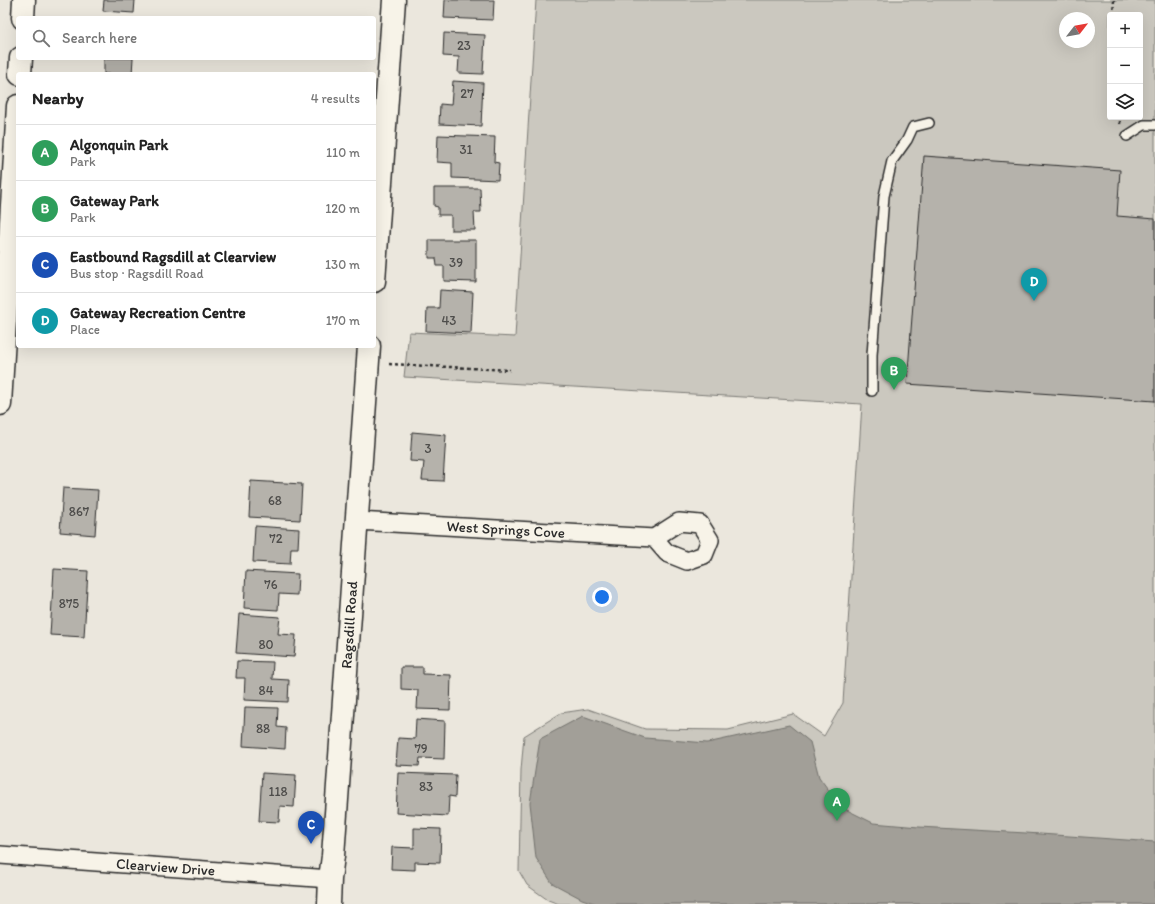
<!DOCTYPE html>
<meta charset="utf-8">
<style>
:root{--surface:#fff;--page:#f2f2f2;--text:#222;--muted:#767676;--line:#e0e0e0;--accent:#2563eb}
body{margin:0;font-family:Itim,sans-serif;background:var(--page);color:var(--text)}
.controls{position:absolute;right:12px;top:12px;display:grid;overflow:hidden;border-radius:4px;box-shadow:0 4px 16px #0002}
.controls button{width:36px;height:36px;display:grid;place-items:center;padding:0;border:0;border-bottom:1px solid var(--line);background:var(--surface);color:var(--text);font:20px sans-serif}
.compass{position:absolute;left:1059px;top:12px;width:36px;height:36px;border-radius:50%;background:var(--surface);box-shadow:0 4px 16px #0002;rotate:59deg}
.you{position:absolute;left:602px;top:597px;width:14px;height:14px;margin:-10px;border:3px solid #fff;border-radius:50%;background:#1a73e8;box-shadow:0 0 0 6px #1a73e833}
.badge{display:grid;place-items:center;width:26px;height:26px;border-radius:50%;background:var(--accent);color:#fff;font-size:13px;font-weight:700}
.pin{position:absolute;translate:-50% -33px;filter:drop-shadow(0 1px 2px #0008)}
.pin::after{content:'';position:absolute;top:21px;width:14px;height:12px;background:inherit;clip-path:polygon(0 0,100% 0,50% 100%)}
.list{margin:0;padding:0;list-style:none}
h2{display:flex;justify-content:space-between;align-items:center;height:52px;margin:0;padding:0 16px;font-size:17px}
h2 small{font-size:13px;font-weight:400;color:var(--muted)}
.list li{display:grid;grid-template-columns:26px 1fr auto;gap:12px;align-items:center;box-sizing:border-box;height:56px;padding:0 16px;border-top:1px solid var(--line)}
.list b{display:block;font-size:15px;white-space:nowrap}
.list p{margin:0;font-size:13px;white-space:nowrap;color:var(--muted)}
.list em{font-size:13px;font-style:normal;color:var(--muted)}
.icon{flex:none;width:22px;height:22px;fill:none;stroke:currentColor;stroke-width:2;stroke-linecap:round;stroke-linejoin:round}
.map{position:relative;flex:none;width:1155px;height:904px;overflow:hidden}
.search{position:absolute;background:var(--surface);box-shadow:0 4px 16px #0002;left:16px;top:16px;width:360px;height:44px;display:flex;align-items:center;gap:10px;box-sizing:border-box;padding:0 14px;border-radius:4px;color:var(--muted);font-size:15px}
.panel{position:absolute;background:var(--surface);box-shadow:0 4px 16px #0002;left:16px;top:72px;width:360px;height:276px;border-radius:4px}
.map>svg:first-child{display:block}
.green{fill:#cbc8bf;stroke:#7b7a75;fill-rule:evenodd}
.water{fill:#a29f98;stroke:#72716c}
.building{fill:#b5b2ab;stroke:#2b2b2b}
.lines{fill:none;stroke-linecap:round;stroke-linejoin:round}
.lane-casing{stroke:#2b2b2b;stroke-width:12}
.street-casing{stroke:#2b2b2b;stroke-width:20}
.secondary-casing{stroke:#2b2b2b;stroke-width:25}
.path{stroke:#2b2b2b;stroke-width:2.5;stroke-dasharray:3 3;stroke-linecap:butt}
.lane{stroke:#f7f3e8;stroke-width:9}
.street{stroke:#f7f3e8;stroke-width:17}
.secondary{stroke:#f7f3e8;stroke-width:22}
.labels{text-anchor:middle;dominant-baseline:central;stroke-width:3;stroke-linejoin:round;paint-order:stroke}
.number-label{font-size:13px;fill:#4e4d4b}
.street-label{font-size:15px;fill:#2b2b2b;stroke:#f7f3e8}
</style>
<div class="map">
<svg width="1155" height="904" viewBox="0 0 1155 904">
<rect width="100%" height="100%" fill="#ebe7dd"/>
<filter id="ink" filterUnits="userSpaceOnUse"><feTurbulence type="fractalNoise" baseFrequency=".025" numOctaves="2"/><feDisplacementMap in="SourceGraphic" scale="8" xChannelSelector="R" yChannelSelector="G"/><feConvolveMatrix kernelMatrix="1 2 1 2 8 2 1 2 1" color-interpolation-filters="sRGB"/></filter>
<g filter="url(#ink)">
<path class="green" d="M536,0h619v904h-596l-11,-4 -21,-15 -8,-14 2,-101 3,-34 37,-23 27,-4 57,20 83,1 65,-16 31,22 19,-33 19,-299 -458,-27 5,-45 106,5zM1110,15h30v102h-30zM1065,18h24v24h-24z"/>
<path class="water" d="M583,716l62,22 62,5 82,-18 21,17 9,35 22,30 32,16 46,4 107,6 129,9v62h-558l-15,-5 -30,-16 -16,-25 -6,-55 10,-64z"/>
<path class="building" d="M104,0h31l-1,13 -31,-2z
M445,0h49l-1,20 -49,-2z
M444,33l41,2 -2,39 -25,-1 1,-16 -16,-1z
M104,58h29l-1,16h-28z
M453,81l30,2 -2,43 -42,-2 1,-20 11,1z
M438,135l57,2 -1,25 5,1 -1,17 -46,-2v-15l-15,-1z
M924,156l196,14 -3,46 38,3v182l-248,-17z
M434,188h46l1,24h-7l1,18h-24v-15h-13v-8l-4,-1z
M429,240h47v42l-32,-1v-15h-7l-1,-8h-7z
M440,290l33,2 -2,41 -45,-2 1,-23h12z
M412,432l34,3 -3,46 -21,-1 2,-18 -14,-1z
M251,481l51,3 -2,36 -51,-3z
M63,488l35,2 -3,45 -35,-3z
M255,526l44,3 -1,19h-7l-1,16 -37,-2z
M54,569l34,2 -4,66 -34,-2z
M246,571l52,3 -1,21 -18,-1 -1,16 -34,-2z
M239,614l41,3 -2,17 18,1 -2,22 -58,-4z
M237,661l36,1 -1,17 17,1 -1,22 -44,-2 1,-22h-9z
M401,667h22v7l28,1 -1,35 -33,-1 1,-19 -17,-1z
M245,707l33,1 -1,19 9,1 -1,21 -42,-3z
M416,719l29,2 -1,38 -24,-1 -1,8 -23,-1 2,-27 17,1z
M262,773l34,2 -2,32 -14,-1 -1,16 -20,-1z
M398,773l58,2 -1,22 -6,-1 -1,20 -52,-3z
M414,828l27,1 -1,34 -25,-1v8l-24,-1 1,-22 22,1z"/>
<g class="lines">
<g class="lane-casing">
<path id="lane" d="M1127,136l17,-11h11
M872,391v-36l12,-159 8,-35 15,-21 6,-13 16,-4"/>
</g>
<g class="street-casing">
<g id="street">
<path id="s1" d="M357,521l297,17 13,15 20,8 17,-6 6,-15 -10,-16 -21,-2 -25,16"/>
<path id="s2" d="M0,855l330,24"/>
</g>
</g>
<g class="secondary-casing">
<g id="secondary">
<path d="M23,18l1,-18"/>
<path d="M20,74l1,-16"/>
<path d="M374,281l20,-281"/>
<path d="M0,404l18,-298"/>
<path id="s3" d="M329,904l1,-25 3,-23 36,-510"/>
</g>
</g>
<path class="path" d="M1113,15l1,-15
M1120,124v-7
M389,364l121,6"/>
<use href="#lane" class="lane"/>
<use href="#street" class="street"/>
<use href="#secondary" class="secondary"/>
</g>
</g>
<g class="labels">
<g class="number-label">
<text x="464" y="45">23</text>
<text x="467" y="93">27</text>
<text x="466" y="149">31</text>
<text x="456" y="262">39</text>
<text x="449" y="320">43</text>
<text x="428" y="448">3</text>
<text x="275" y="500">68</text>
<text x="79" y="511">867</text>
<text x="276" y="538">72</text>
<text x="271" y="584">76</text>
<text x="69" y="603">875</text>
<text x="266" y="644">80</text>
<text x="266" y="690">84</text>
<text x="263" y="728">88</text>
<text x="421" y="748">79</text>
<text x="426" y="786">83</text>
<text x="278" y="791">118</text>
</g>
<g class="street-label">
<text stroke="none"><textPath href="#s1" startOffset="149">West Springs Cove</textPath></text>
<text stroke="none"><textPath href="#s3" startOffset="280">Ragsdill Road</textPath></text>
<text stroke="none"><textPath href="#s2" startOffset="166">Clearview Drive</textPath></text>
</g>
</g>
</svg>
<div class="controls">
<button>+</button>
<button>−</button>
<button><svg class="icon" aria-label="layers" viewBox="0 0 24 24"><path d="M12 4l9 5-9 5-9-5zM3 14l9 5 9-5"/></svg></button>
</div>
<svg class="compass" viewBox="-18 -18 36 36"><path d="M0-13l5 13h-10z" fill="#e53935"/><path d="M0 13l5-13h-10z" fill="#767676"/></svg>
<div class="you"></div>
<div class="pin badge" style="left:837px;top:821px;background:#2e9e5b">A</div>
<div class="pin badge" style="left:894px;top:390px;background:#2e9e5b">B</div>
<div class="pin badge" style="left:311px;top:844px;background:#1a4fb4">C</div>
<div class="pin badge" style="left:1034px;top:301px;background:#0f9aa8">D</div>
<div class="search"><svg class="icon" aria-label="search" viewBox="0 0 24 24"><circle cx="10" cy="10" r="6"/><path d="M15 15l6 6"/></svg>Search here</div>
<section class="panel">
<h2>Nearby<small>4 results</small></h2>
<ul class="list">
<li><span class="badge" style="background:#2e9e5b">A</span><div><b>Algonquin Park</b><p>Park</p></div><em>110 m</em></li>
<li><span class="badge" style="background:#2e9e5b">B</span><div><b>Gateway Park</b><p>Park</p></div><em>120 m</em></li>
<li><span class="badge" style="background:#1a4fb4">C</span><div><b>Eastbound Ragsdill at Clearview</b><p>Bus stop · Ragsdill Road</p></div><em>130 m</em></li>
<li><span class="badge" style="background:#0f9aa8">D</span><div><b>Gateway Recreation Centre</b><p>Place</p></div><em>170 m</em></li>
</ul>
</section>
</div>
